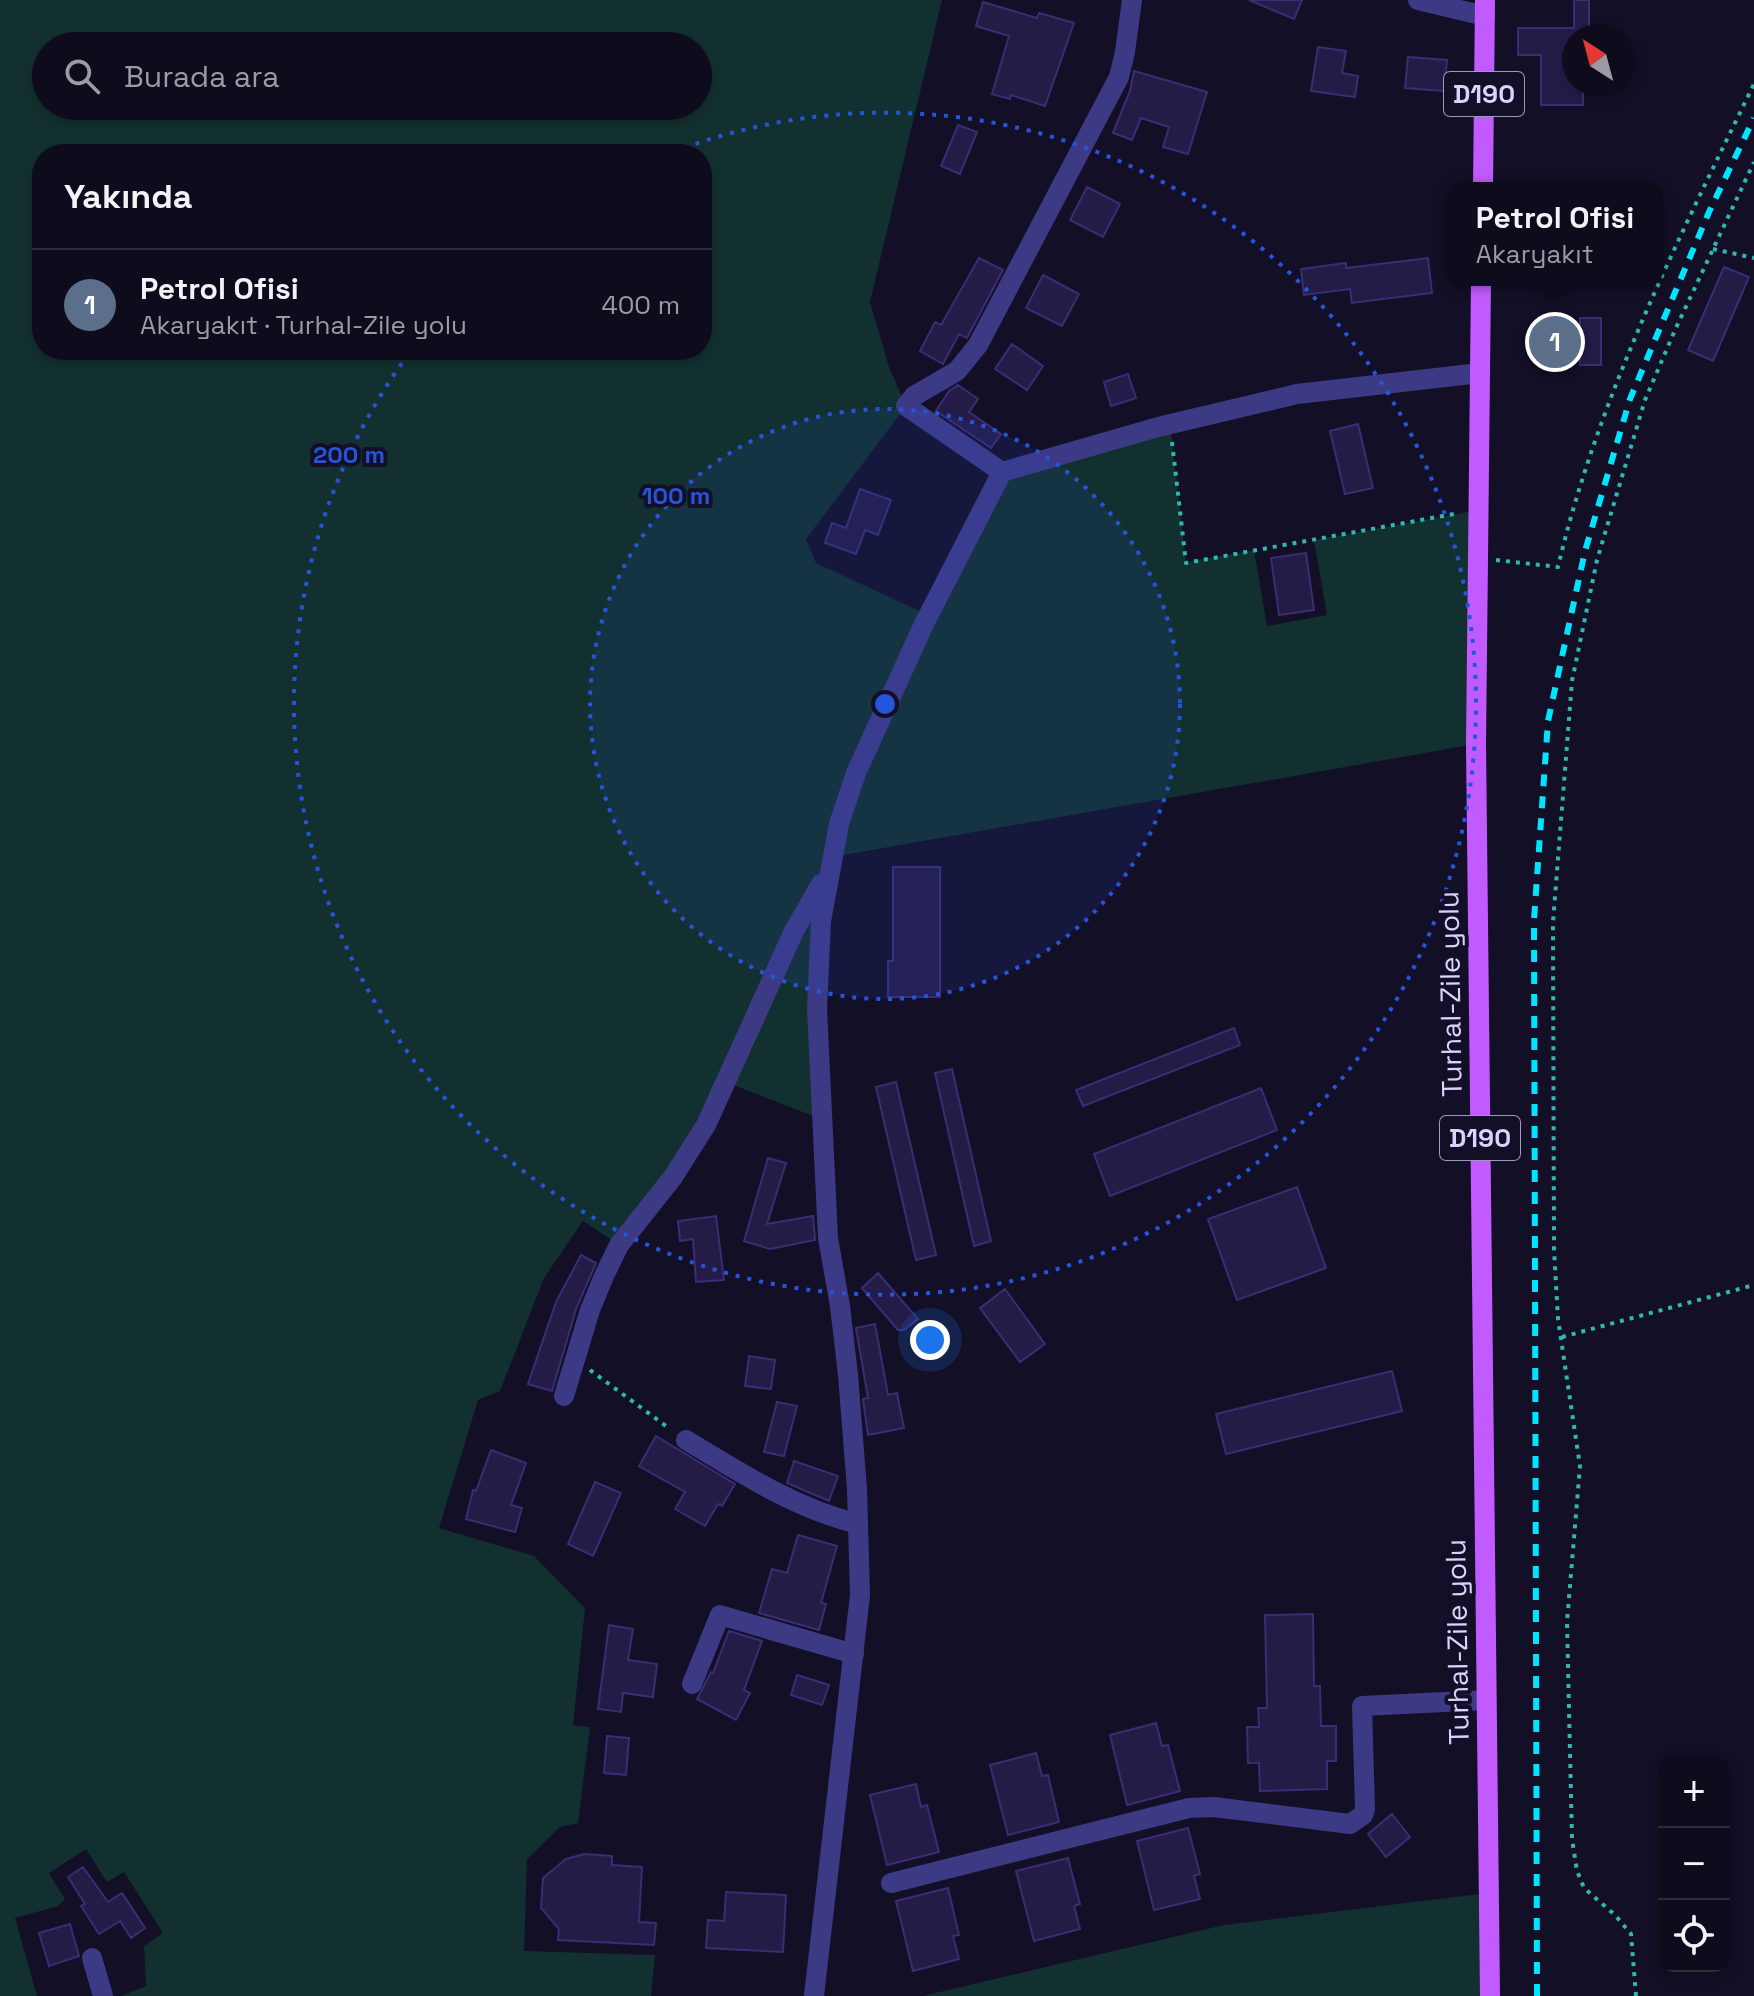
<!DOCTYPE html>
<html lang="tr">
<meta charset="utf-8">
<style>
:root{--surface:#0e0b1c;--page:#1c1929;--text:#f1f3f6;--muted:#9b9ba3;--line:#2e2b3b;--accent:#00e5ff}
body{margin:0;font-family:"Space Grotesk",sans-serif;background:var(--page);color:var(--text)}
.controls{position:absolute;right:24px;bottom:24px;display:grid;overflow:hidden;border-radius:16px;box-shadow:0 4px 12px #0003}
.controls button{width:72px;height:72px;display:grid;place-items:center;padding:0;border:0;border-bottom:2px solid var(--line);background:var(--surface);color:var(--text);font:40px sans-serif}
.compass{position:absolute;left:1562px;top:24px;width:72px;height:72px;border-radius:50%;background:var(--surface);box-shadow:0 4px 12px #0003;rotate:324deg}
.you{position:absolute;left:930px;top:1340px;width:28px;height:28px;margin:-20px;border:6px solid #fff;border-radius:50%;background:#1a73e8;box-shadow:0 0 0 12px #1a73e833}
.badge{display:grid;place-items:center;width:52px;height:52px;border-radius:50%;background:var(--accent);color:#fff;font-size:26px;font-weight:700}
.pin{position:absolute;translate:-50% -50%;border:4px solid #fff;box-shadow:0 2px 8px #0006}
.popup{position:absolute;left:1447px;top:182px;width:216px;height:104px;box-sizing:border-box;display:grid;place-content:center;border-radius:16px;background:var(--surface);filter:drop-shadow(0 2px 6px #0005);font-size:26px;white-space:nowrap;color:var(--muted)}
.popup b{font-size:30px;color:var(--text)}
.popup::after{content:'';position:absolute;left:50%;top:100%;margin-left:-16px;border:16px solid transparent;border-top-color:var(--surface)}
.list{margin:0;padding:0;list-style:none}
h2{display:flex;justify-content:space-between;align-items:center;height:104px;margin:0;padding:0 32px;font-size:34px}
h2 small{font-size:26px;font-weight:400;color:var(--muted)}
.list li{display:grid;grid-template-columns:52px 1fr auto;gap:24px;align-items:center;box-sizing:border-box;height:112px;padding:0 32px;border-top:2px solid var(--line)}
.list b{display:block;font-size:30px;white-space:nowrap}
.list p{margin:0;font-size:26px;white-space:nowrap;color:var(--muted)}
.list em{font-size:26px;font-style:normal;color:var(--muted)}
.icon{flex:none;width:44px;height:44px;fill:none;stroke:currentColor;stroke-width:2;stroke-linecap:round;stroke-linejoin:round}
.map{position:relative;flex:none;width:1754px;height:1996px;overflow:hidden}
.search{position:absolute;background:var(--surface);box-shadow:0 4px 12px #0003;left:32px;top:32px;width:680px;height:88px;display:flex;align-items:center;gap:20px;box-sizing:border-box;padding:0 28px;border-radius:44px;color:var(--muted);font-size:30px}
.panel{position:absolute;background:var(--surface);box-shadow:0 4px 12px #0003;left:32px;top:144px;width:680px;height:216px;border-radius:32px}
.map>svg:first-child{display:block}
.green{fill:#12302f;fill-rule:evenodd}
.building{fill:#241b47;stroke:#3b2d73;stroke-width:2}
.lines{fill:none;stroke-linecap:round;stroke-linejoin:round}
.path{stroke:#2fb8b0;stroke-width:4;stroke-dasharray:4 6;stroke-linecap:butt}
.minor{stroke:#3d3a85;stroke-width:20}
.major{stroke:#c25bff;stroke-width:20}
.rail{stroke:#00e5ff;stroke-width:6;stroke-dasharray:12 10;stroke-linecap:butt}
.ring{fill:none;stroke:#2655da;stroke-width:4;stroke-dasharray:4 8}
.labels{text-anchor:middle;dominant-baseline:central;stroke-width:8;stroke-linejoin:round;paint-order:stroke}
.shield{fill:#130f26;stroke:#9e99be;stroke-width:2}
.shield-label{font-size:26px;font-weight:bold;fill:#d9d4ff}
.street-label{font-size:28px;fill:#d9d4ff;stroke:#130f26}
.centre{fill:#2655da;stroke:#130f26;stroke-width:4}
.ring-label{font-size:24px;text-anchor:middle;font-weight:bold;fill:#2655da;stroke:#130f26;stroke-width:8;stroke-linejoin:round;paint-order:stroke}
</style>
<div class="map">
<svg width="1754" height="1996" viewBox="0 0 1754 1996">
<rect width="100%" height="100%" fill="#130f26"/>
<path class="green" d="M0,0h942l-72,302 19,65 17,39 -100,133 10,24 112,52 74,-143 168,-48 16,138 68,-12 13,76 60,-11 -13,-75 165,-30 -3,234 -644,113 -9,263 -97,-38 -107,163 -36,-24 -39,57 -44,113 -22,9 -39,128 95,28 51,52 -12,117 17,2 -12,96 -18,4 -33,32 -3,92 131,4 -4,41h-530l25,-10 -2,-40 19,-13 -39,-61 -17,10 -21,-33 -37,24 16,26 -7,7 -43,12 22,78h-37zM46,46h652v60h-652zM42,154h660v196h-660z
M1488,1893l2,103h-567l301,-71z"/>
<path class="building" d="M1249,0h53l-8,19z
M1574,0h15v36h-15v48h9v21h-42v-50h-23v-27h56z
M983,2l54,16 2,-5 35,10 -29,83 -34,-11 -1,4 -18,-5 17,-58 -33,-10z
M1318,47l28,4 -4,22 16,3 -3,21 -44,-6z
M1408,57l39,3 -3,31 -39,-3z
M1134,71l73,21 -19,62 -25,-7 6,-20 -28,-9 -9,22 -19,-7 17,-42z
M958,125l19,7 -17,42 -19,-8z
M1087,187l33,17 -17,33 -33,-17z
M979,258l24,12 -36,68 -8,-4 -16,30 -23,-13 15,-29 6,3z
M1428,258l4,35 -80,10 -2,-14 -46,6 -3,-26 45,-6v5z
M1724,267l25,10 -36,84 -25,-11z
M1043,275l36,19 -17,32 -36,-18z
M1580,318h21v47h-21z
M1012,344l31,22 -16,24 -32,-21z
M1128,374l8,24 -25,8 -7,-24z
M958,385l20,14 -9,13 32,22 -10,14 -55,-37 13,-20z
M1358,424l15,64 -28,6 -15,-63z
M860,489l31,11 -13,35 -13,-5 -9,24 -31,-11 7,-20 14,5z
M1306,553l8,57 -35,5 -8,-57z
M893,867h47v130h-52v-36h5z
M1234,1028l6,17 -157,61 -7,-16z
M952,1069l39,172 -17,5 -39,-173z
M896,1082l40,173 -20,5 -40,-173z
M1261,1088l16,42 -167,66 -16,-42z
M768,1158l18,5 -19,61 46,-8 2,24 -45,9 -26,-8z
M1297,1187l29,81 -89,32 -29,-81z
M716,1216l8,64 -28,2 -3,-43 -13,2 -2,-20z
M581,1255l15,8 -20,46 -24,82 -24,-7 28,-82z
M878,1273l40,46 -14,11h-6l-36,-42z
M1005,1289l40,55 -25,18 -40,-54z
M875,1324l13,71 9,-2 7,35 -36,7 -5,-36 5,-1 -12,-70z
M749,1356l26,4 -4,29 -26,-3z
M1392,1371l10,40 -176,43 -10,-40z
M777,1402l20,4 -13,50 -20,-4z
M656,1436l79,48 -13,22 -4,-2 -13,22 -30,-17 10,-17 -46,-26z
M491,1450l35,13 -15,42 11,3 -7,24 -49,-13 7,-29 3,1z
M794,1461l44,15 -9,25 -42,-18z
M595,1482l26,11 -28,63 -25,-12z
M798,1535l39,11 -16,57 5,1 -7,26 -60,-17 13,-44 15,4z
M1313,1614l1,72h6l1,40h15v35h-9v28l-67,2 -1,-28h-11l-1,-36h12l-1,-19h9l-2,-93z
M609,1625l24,4 -5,31 29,4 -4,33 -30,-4 -2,19 -23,-3z
M729,1631l33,10 -18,49 6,3 -14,27 -39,-21 14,-27 2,1z
M797,1675l32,10 -7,20 -31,-10z
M1156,1723l6,23 6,-1 12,46 -53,14 -17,-70z
M607,1736l22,2 -3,37 -22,-2z
M1036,1753l6,23 6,-1 11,47 -51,13 -18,-70z
M916,1784l5,23 6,-2 12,47 -52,13 -17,-70z
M1392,1814l18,23 -24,20 -18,-23z
M1188,1828l12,46 -6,2 6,23 -46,11 -17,-69z
M584,1854l28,2v9l30,2 -3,55 17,1 -2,22 -96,-5 1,-11 -18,-21 2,-30 23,-19z
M1068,1858l12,46 -6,2 6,23 -46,12 -18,-70z
M83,1867l25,35 14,-9 23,35 -14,10 -11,-17 -21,13 -18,-28 4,-2 -17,-27z
M948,1888l11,47 -6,1 6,23 -46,12 -17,-70z
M726,1892l60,3 -3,57 -77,-4 2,-28 16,1z
M70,1924l9,32 -30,10 -10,-33z"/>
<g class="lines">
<path class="path" d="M1713,249l41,9
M1172,442l14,121 273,-50
M1496,560l62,7c40,-170 120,-327 196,-483
M1562,1337l192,-52
M590,1370l80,59
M1636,1996l-5,-62 -16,-19 -31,-27 -7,-17 -5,-32 -5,-217 13,-156 -22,-147 -4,-69 -1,-328 19,-241 25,-121 48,-160 30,-70 79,-168"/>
<path class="minor" d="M1418,0l67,16
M1002,472l-96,-66 8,-10 43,-25 21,-26 141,-268 6,-25 7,-52
M564,1396l26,-86 14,-34 15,-31 54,-68 33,-52 88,-194 27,-47
M686,1440c55,33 108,68 172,84
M692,1684l28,-69 134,39
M891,1883l298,-75 25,-1 136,17 13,-9 2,-6 -3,-103 124,-6
M92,1958l11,38
M814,1996l46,-401 -3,-106 -9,-114 -8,-69 -12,-68 -11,-229 4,-88 18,-97 17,-51 68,-149 78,-152 156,-45 139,-33 183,-21"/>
<path class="major" d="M1483,188l2,-188
M1481,280l-5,464 14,1252"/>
<path class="rail" d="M1537,1996l-3,-1076 14,-199 37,-170 45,-152 79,-187 45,-94"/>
</g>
<circle cx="885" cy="704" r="295" fill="#2655da" fill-opacity=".12"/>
<g class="ring">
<circle cx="885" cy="704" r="295"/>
<path d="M673 152A591 591 0 1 1 410 352"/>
</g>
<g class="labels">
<g class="shield">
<rect x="1444" y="72" width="80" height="44" rx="6"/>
<rect x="1440" y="1116" width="80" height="44" rx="6"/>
</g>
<g class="shield-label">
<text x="1484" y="94">D190</text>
<text x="1480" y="1138">D190</text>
</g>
<g class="street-label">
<text transform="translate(1450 994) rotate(-91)">Turhal-Zile yolu</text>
<text transform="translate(1457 1642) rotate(-91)">Turhal-Zile yolu</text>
</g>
</g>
<circle cx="885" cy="704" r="12" class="centre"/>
<g class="ring-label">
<text x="349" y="463">200 m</text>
<text x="676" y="504">100 m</text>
</g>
</svg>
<div class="controls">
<button>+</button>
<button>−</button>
<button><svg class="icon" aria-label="locate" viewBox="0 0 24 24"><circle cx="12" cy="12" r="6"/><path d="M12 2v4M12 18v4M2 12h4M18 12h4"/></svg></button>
</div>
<svg class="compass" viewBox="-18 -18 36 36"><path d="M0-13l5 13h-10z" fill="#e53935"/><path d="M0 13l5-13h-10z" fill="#9b9ba3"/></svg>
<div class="you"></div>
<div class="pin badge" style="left:1555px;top:342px;background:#5c6f8a">1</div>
<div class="popup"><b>Petrol Ofisi</b>Akaryakıt</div>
<div class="search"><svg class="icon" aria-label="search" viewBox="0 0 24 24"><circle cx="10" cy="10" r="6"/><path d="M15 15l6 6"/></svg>Burada ara</div>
<section class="panel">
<h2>Yakında<small></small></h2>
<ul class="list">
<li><span class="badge" style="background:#5c6f8a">1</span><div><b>Petrol Ofisi</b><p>Akaryakıt · Turhal-Zile yolu</p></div><em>400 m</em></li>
</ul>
</section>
</div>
